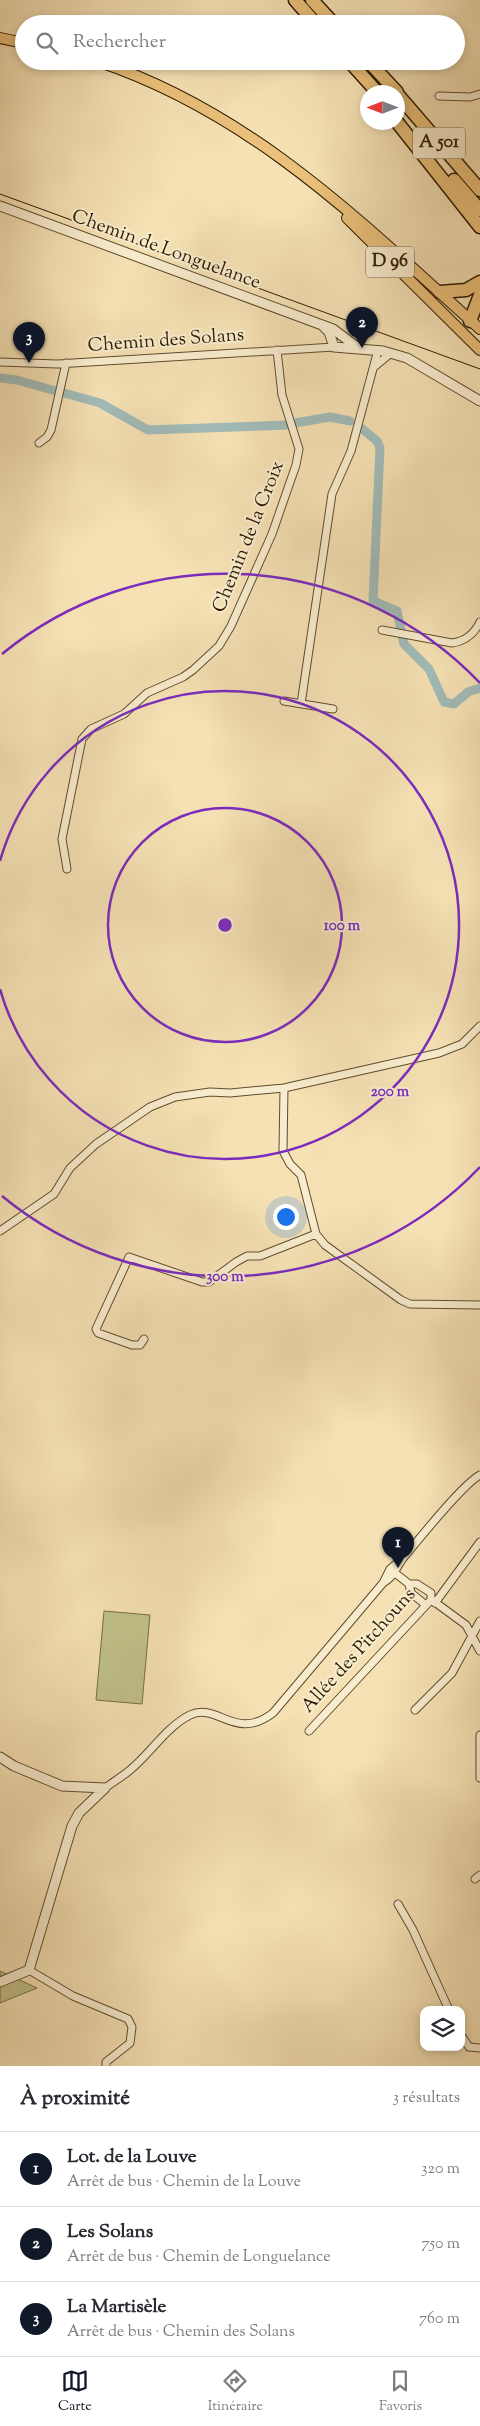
<!DOCTYPE html>
<html lang="fr">
<meta charset="utf-8">
<style>
:root{--surface:#fff;--page:#f7f7f7;--text:#2b2b33;--muted:#7c7c81;--line:#e1e1e2;--accent:#111827}
body{margin:0;font-family:"Sorts Mill Goudy",serif;background:var(--page);color:var(--text)}
.controls{position:absolute;right:15px;bottom:15px;display:grid;overflow:hidden;border-radius:10px;box-shadow:0 2px 8px #0003}
.controls button{width:45px;height:45px;display:grid;place-items:center;padding:0;border:0;border-bottom:1px solid var(--line);background:var(--surface);color:var(--text);font:25px sans-serif}
.compass{position:absolute;left:360px;top:85px;width:45px;height:45px;border-radius:50%;background:var(--surface);box-shadow:0 2px 8px #0003;rotate:270deg}
.you{position:absolute;left:285px;top:1216px;width:18px;height:18px;margin:-12px;border:4px solid #fff;border-radius:50%;background:#1a73e8;box-shadow:0 0 0 8px #1a73e833}
.badge{display:grid;place-items:center;width:32px;height:32px;border-radius:50%;background:var(--accent);color:#fff;font-size:16px;font-weight:700}
.pin{position:absolute;translate:-50% -41px;filter:drop-shadow(0 1px 2px #0008)}
.pin::after{content:'';position:absolute;top:26px;width:18px;height:15px;background:inherit;clip-path:polygon(0 0,100% 0,50% 100%)}
.list{margin:0;padding:0;list-style:none}
h2{display:flex;justify-content:space-between;align-items:center;height:65px;margin:0;padding:0 20px;font-size:21px}
h2 small{font-size:16px;font-weight:400;color:var(--muted)}
.list li{display:grid;grid-template-columns:32px 1fr auto;gap:15px;align-items:center;box-sizing:border-box;height:75px;padding:0 20px;border-top:1px solid var(--line)}
.list b{display:block;font-size:19px;white-space:nowrap}
.list p{margin:0;font-size:16px;white-space:nowrap;color:var(--muted)}
.list em{font-size:16px;font-style:normal;color:var(--muted)}
.icon{flex:none;width:28px;height:28px;fill:none;stroke:currentColor;stroke-width:2;stroke-linecap:round;stroke-linejoin:round}
.map{position:relative;flex:none;width:480px;height:2066px;overflow:hidden}
.search{position:absolute;background:var(--surface);box-shadow:0 2px 8px #0003;left:15px;right:15px;top:15px;height:55px;display:flex;align-items:center;gap:12px;box-sizing:border-box;padding:0 18px;border-radius:28px;color:var(--muted);font-size:19px}
.sheet{height:290px;background:var(--surface)}
nav{display:flex;justify-content:space-around;align-items:center;box-sizing:border-box;height:70px;border-top:1px solid var(--line);background:var(--surface);font-size:14px;color:var(--muted)}
nav a{display:grid;justify-items:center;gap:2px}
nav .on{color:var(--accent)}
.map>svg:first-child{display:block}
.green{fill:#c1c189;stroke:#786e46}
.lines{fill:none;stroke-linecap:round;stroke-linejoin:round}
.canal{stroke:#a1bbb8;stroke-width:9}
.minor-casing{stroke:#604c2e;stroke-width:9}
.tertiary-casing{stroke:#604c2e;stroke-width:11}
.primary-casing{stroke:#2e1b02;stroke-width:12}
.motorway-casing{stroke:#2e1b02;stroke-width:15}
.minor{stroke:#f8ecce;stroke-width:7}
.tertiary{stroke:#f8ecce;stroke-width:9}
.primary{stroke:#eac07a;stroke-width:10}
.motorway{stroke:#eac07a;stroke-width:12}
.tram{stroke:#2e1b02;stroke-width:1}
.ring{fill:none;stroke:#7b2cbf;stroke-width:2.5}
.labels{text-anchor:middle;dominant-baseline:central;stroke-width:4;stroke-linejoin:round;paint-order:stroke}
.shield{fill:#f8ecce;stroke:#6b5a3f;stroke-width:1}
.shield-label{font-size:18px;font-weight:bold;fill:#2e1b02}
.street-label{font-size:19px;fill:#2e1b02;stroke:#f8ecce}
.centre{fill:#7b2cbf;stroke:#f8ecce;stroke-width:2.5}
.ring-label{font-size:15px;text-anchor:middle;font-weight:bold;fill:#7b2cbf;stroke:#f8ecce;stroke-width:4;stroke-linejoin:round;paint-order:stroke}
</style>
<div class="map">
<svg width="480" height="2066" viewBox="0 0 480 2066">
<rect width="100%" height="100%" fill="#f5e1b4"/>
<filter id="stains"><feTurbulence type="fractalNoise" baseFrequency=".004" numOctaves="4"/><feColorMatrix values="0 0 0 0 .2 0 0 0 0 .09 0 0 0 0 .02 0 0 0 .5 -.17"/></filter>
<radialGradient id="worn" r=".72"><stop offset=".6" stop-color="#630" stop-opacity="0"/><stop offset="1" stop-color="#630" stop-opacity=".3"/></radialGradient>
<path class="green" d="M104,1611l46,4 -8,89 -46,-4z
M0,1971l37,17 -37,15z"/>
<g class="lines">
<path class="canal" d="M0,378l17,2 39,11
M64,393l36,10 48,27 140,-5
M295,423l35,-6 20,4
M361,428l16,13 3,7 -7,153 24,10 7,33 25,25 15,33 10,2 14,-12 12,-4"/>
<g class="minor-casing">
<path id="minor" d="M439,96l31,1 10,-3
M0,362l57,2 277,-17
M374,367l17,-14
M39,443l8,-6 4,-7 15,-67
M382,630l70,13c14,-2 22,-9 28,-21
M284,701l49,8
M301,704l31,-210 19,-43 27,-101
M67,869l-5,-30 20,-100 9,-10 33,-15 23,-21 36,-16 10,-7 26,-24 12,-20 41,-92 24,-69 3,-16 -17,-54 -5,-45
M284,1088l-1,63 7,13 11,11 15,59 9,11 76,55 9,4 70,1
M0,1231l54,-37 16,-26 26,-24 54,-37 25,-10 35,-5 20,1 54,-5 155,-35 23,-9 18,-18
M144,1339l-4,6h-8l-34,-12 -2,-4 33,-72 73,25h7l27,-20 11,-6h13l56,-22
M383,1583c12,-7 13,-16 21,-26 16,-19 58,-72 76,-82
M409,1584l2,9 15,12
M432,1600l34,25 14,26
M435,1603l45,-61
M415,1710l37,-37 28,-52
M309,1731l122,-131v-7l-14,-9h-8l-19,-15
M480,1735v43
M105,1788c8,-6 17,-11 25,-18 20,-16 36,-43 60,-55 28,-13 45,27 83,-2l110,-130 7,-14 12,-10
M475,1879l5,-4
M398,1904l15,26 36,80
M29,1970l44,26 55,23 4,8 -2,16 -24,19v4
M461,2035l8,12 11,1"/>
</g>
<g class="tertiary-casing">
<path id="tertiary" d="M0,206l333,123 24,18
M323,326l6,6 5,15 49,4 24,7 73,43
M0,1757l14,9 48,20 43,2
M0,1982l29,-12 43,-144 7,-13 26,-25"/>
</g>
<g class="primary-casing">
<path id="primary" d="M0,38l24,5
M97,61c156,52 264,161 383,268
M347,218l133,132"/>
</g>
<g class="motorway-casing">
<path id="motorway" d="M295,0l21,24
M312,0l22,24
M349,61l28,31
M368,61l29,31
M398,95l82,95
M397,122l83,105
M454,180l26,30
M440,292l26,-2 14,-8
M470,321l10,-26"/>
</g>
<use href="#minor" class="minor"/>
<use href="#tertiary" class="tertiary"/>
<use href="#primary" class="primary"/>
<use href="#motorway" class="motorway"/>
<path class="tram" d="M0,194l480,175"/>
</g>
<g class="ring">
<circle cx="225" cy="925" r="117"/>
<path d="M0 861A234 234 0 1 1 0 989"/>
<path d="M480 1167A351 351 0 0 1 2 1196M2 654A351 351 0 0 1 480 683"/>
</g>
<g class="labels">
<g class="shield">
<rect x="413" y="127.5" width="52" height="31" rx="4"/>
<rect x="366" y="246.5" width="48" height="31" rx="4"/>
</g>
<g class="shield-label">
<text x="439" y="143">A 501</text>
<text x="390" y="262">D 96</text>
</g>
<g class="street-label">
<text transform="translate(166 250) rotate(20)">Chemin de Longuelance</text>
<text transform="translate(166 341) rotate(-4)">Chemin des Solans</text>
<text transform="translate(249 537) rotate(-68)">Chemin de la Croix</text>
<text transform="translate(359 1651) rotate(-48)">Allée des Pitchouns</text>
</g>
</g>
<circle cx="225" cy="925" r="8" class="centre"/>
<g class="ring-label">
<text x="342" y="930">100 m</text>
<text x="390" y="1096">200 m</text>
<text x="225" y="1281">300 m</text>
</g>
<rect width="100%" height="100%" filter="url(#stains)"/>
<rect width="100%" height="100%" fill="url(#worn)"/>
</svg>
<div class="controls">
<button><svg class="icon" aria-label="layers" viewBox="0 0 24 24"><path d="M12 4l9 5-9 5-9-5zM3 14l9 5 9-5"/></svg></button>
</div>
<svg class="compass" viewBox="-18 -18 36 36"><path d="M0-13l5 13h-10z" fill="#e53935"/><path d="M0 13l5-13h-10z" fill="#7c7c81"/></svg>
<div class="you"></div>
<div class="pin badge" style="left:398px;top:1568px">1</div>
<div class="pin badge" style="left:362px;top:348px">2</div>
<div class="pin badge" style="left:29px;top:363px">3</div>
<div class="search"><svg class="icon" aria-label="search" viewBox="0 0 24 24"><circle cx="10" cy="10" r="6"/><path d="M15 15l6 6"/></svg>Rechercher</div>
</div>
<section class="sheet">
<h2>À proximité<small>3 résultats</small></h2>
<ul class="list">
<li><span class="badge">1</span><div><b>Lot. de la Louve</b><p>Arrêt de bus · Chemin de la Louve</p></div><em>320 m</em></li>
<li><span class="badge">2</span><div><b>Les Solans</b><p>Arrêt de bus · Chemin de Longuelance</p></div><em>750 m</em></li>
<li><span class="badge">3</span><div><b>La Martisèle</b><p>Arrêt de bus · Chemin des Solans</p></div><em>760 m</em></li>
</ul>
</section>
<nav>
<a class="on"><svg class="icon" aria-label="map" viewBox="0 0 24 24"><path d="M3 6l6-2 6 2 6-2v14l-6 2-6-2-6 2zM9 4v14M15 6v14"/></svg>Carte</a>
<a><svg class="icon" aria-label="directions" viewBox="0 0 24 24"><path d="M12 3l9 9-9 9-9-9zM9 14v-3h6M13 9l2 2-2 2"/></svg>Itinéraire</a>
<a><svg class="icon" aria-label="saved" viewBox="0 0 24 24"><path d="M7 4h10v16l-5-4-5 4z"/></svg>Favoris</a>
</nav>
